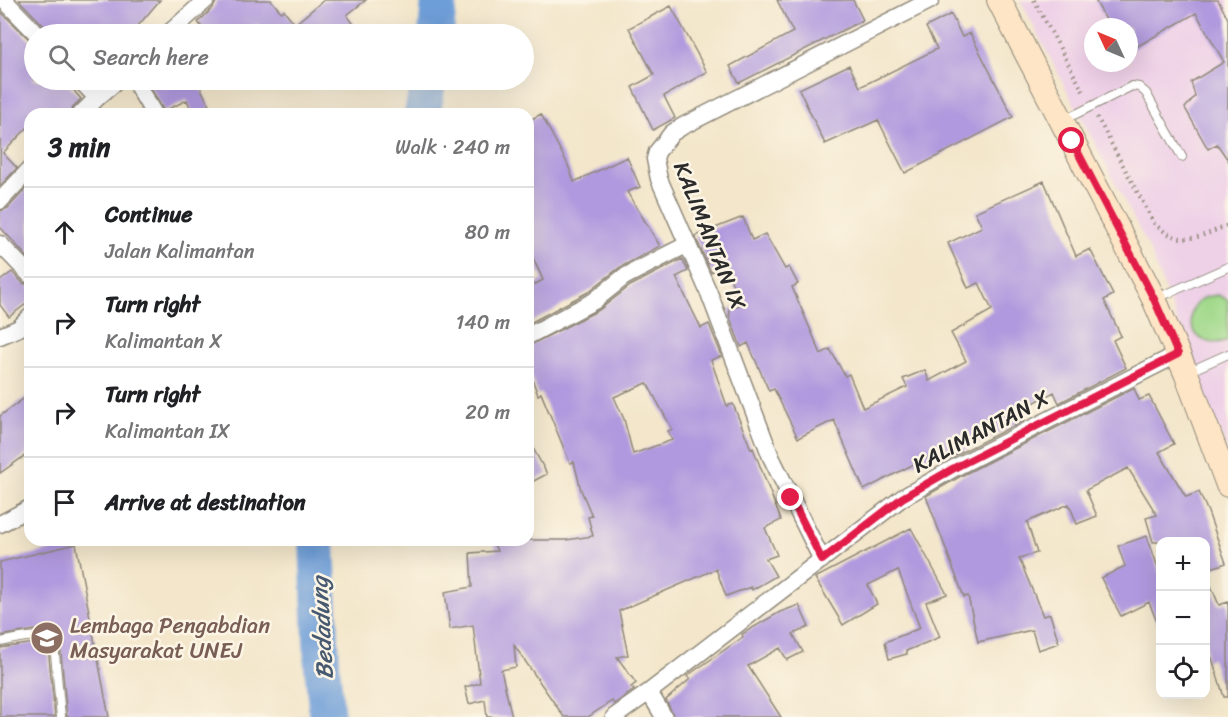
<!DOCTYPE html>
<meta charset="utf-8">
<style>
:root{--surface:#fff;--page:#f2f2f2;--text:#202124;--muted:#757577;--line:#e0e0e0}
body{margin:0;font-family:Sriracha,sans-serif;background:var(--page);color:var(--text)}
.controls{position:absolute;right:18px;bottom:18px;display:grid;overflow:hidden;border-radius:12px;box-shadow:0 6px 24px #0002}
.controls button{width:54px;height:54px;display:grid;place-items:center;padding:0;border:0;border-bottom:2px solid var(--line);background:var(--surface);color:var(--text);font:30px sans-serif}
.compass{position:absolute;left:1084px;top:18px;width:54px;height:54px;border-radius:50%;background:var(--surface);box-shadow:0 6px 24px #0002;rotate:314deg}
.stop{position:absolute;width:18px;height:18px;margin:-14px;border:4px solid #e11d48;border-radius:50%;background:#fff}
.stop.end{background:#e11d48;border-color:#fff;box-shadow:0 2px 6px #0008}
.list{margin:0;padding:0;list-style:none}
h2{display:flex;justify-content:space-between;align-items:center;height:78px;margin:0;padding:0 24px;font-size:26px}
h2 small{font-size:20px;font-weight:400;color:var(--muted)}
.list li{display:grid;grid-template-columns:39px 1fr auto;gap:18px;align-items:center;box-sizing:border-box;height:90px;padding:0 24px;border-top:2px solid var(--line)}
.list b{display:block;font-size:22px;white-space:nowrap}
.list p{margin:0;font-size:20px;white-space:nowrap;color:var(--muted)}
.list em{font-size:20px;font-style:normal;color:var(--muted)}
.icon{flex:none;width:33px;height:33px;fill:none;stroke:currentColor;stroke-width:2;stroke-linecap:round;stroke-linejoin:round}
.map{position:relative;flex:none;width:1228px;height:717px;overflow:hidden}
.search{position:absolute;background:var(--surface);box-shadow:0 6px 24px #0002;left:24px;top:24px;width:510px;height:66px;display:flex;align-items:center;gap:15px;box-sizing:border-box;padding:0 21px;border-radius:33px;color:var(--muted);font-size:22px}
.panel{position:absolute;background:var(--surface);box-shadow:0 6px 24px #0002;left:24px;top:108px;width:510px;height:438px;border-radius:18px}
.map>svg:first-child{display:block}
.built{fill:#eed0e7;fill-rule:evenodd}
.green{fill:#a0d98b;stroke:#66825b;stroke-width:1.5}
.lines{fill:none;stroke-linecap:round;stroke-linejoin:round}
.river{stroke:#6e9ed8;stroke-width:36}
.building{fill:#b099de;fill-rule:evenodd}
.service-casing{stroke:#8f887a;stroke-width:10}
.minor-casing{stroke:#8f887a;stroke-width:19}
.secondary-casing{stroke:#8f887a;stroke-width:26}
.path{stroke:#8f887a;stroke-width:4;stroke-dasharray:1.5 4.5;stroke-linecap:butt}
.service{stroke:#fff;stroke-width:8}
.minor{stroke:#fff;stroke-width:16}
.secondary{stroke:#fde5c5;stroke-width:24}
.route{stroke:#e11d48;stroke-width:8}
.labels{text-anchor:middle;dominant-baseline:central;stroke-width:5;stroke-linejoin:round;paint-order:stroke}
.street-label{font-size:22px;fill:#2b2b2b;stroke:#fcf5e5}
.education-label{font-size:22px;fill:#785e54;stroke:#fcf5e5;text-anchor:start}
.water-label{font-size:24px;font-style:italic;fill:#465970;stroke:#fcf5e5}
</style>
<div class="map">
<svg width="1228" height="717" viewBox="0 0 1228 717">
<rect width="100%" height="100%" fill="#fcf5e5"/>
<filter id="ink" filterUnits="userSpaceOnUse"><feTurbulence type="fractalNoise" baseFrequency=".0167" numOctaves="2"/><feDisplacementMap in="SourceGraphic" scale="12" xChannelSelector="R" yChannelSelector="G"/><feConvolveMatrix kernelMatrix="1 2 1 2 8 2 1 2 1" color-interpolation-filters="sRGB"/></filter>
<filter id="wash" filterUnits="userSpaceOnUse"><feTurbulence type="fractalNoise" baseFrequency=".008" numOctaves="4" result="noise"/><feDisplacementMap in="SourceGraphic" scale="24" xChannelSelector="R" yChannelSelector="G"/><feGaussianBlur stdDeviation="1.35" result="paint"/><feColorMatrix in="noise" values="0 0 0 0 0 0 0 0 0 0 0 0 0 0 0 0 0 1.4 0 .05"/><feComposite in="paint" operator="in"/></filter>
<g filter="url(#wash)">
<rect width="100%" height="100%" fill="#f3e6ca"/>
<path class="built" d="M1020,0h208v454l-80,-208zM1093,27h36v36h-36z"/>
<path class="green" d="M1218,295l10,5v40c-35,14 -50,-29 -24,-42 3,-2 10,-2 14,-3z"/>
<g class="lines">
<path class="river" d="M436,34l3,-34
M422,114l7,-34
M317,540l5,126 5,51"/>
</g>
<g id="blocks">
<path class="building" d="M19,0h141l-29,34h-84l-2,-7z
M217,0h54l10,12 3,-2 11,14 29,-24h42l-19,15 14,19h-97l-7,-10 -14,10h-36l-9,-12 15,-14z
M777,0h76l10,20 -124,63 -9,-17 63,-34z
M1095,0h123l10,19v141l-11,-16 -9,5 -23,-41 10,-12 -4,-14 33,-20 -28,-49 -67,38v-24h-19z
M671,6l36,66 -43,24 11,22 -22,12 -21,-43 22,-12 -25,-47z
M1,12l33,32v36h31l16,19 -8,8 -2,7h-41v11l-27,28 14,15 -17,18z
M951,14l11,23 8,-4 43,84 -108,56 -27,-53 -53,24 -26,-55 50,-24 11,22 77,-38 -11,-22z
M146,80h27l4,6 12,-6h8l16,34h-20l-6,-14 -23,11z
M541,114l27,51 6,17 53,-25 13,30 -13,5 33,54 -41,22 -31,24 -60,32v-36l15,-8 -15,-33v-126z
M1044,181l32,75 14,-7 23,46 -9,5 17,36 -8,4 13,28 -67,35 -5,-11 -34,18 5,10 -79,40 -5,-10 -77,40 -30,-70 -36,18 -24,-49 -5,2 -21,-48 -7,4 -12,-32 1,-1 -1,-5 13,-5 -18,-38 -13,6 -16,-36 48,-19 9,23 13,-6 20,35 4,-2 9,17 -6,3 29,67 9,-5 15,27 4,-2 14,34 44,-21 -4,-8 22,-9 4,11 37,-20 -15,-28 41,-23 -13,-27 -11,5 -20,-45 34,-16 -7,-15z
M30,184v76l-30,-33v-16l8,-3z
M682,259l6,12 -12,6 25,51 8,-4 13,32 -11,4 16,46 6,-2 18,45 2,-1 28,72 -16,8 12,27 -11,4 10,17 -24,14 -1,-3 -25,9 -10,-27 -97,42 9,44 -11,2 19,26 -5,4 3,3 -20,14 -2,-3 -24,16h-24l-50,-72 2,22 -15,3 11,47h-25l-2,-17 -16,4 -4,-17 15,-4 -7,-58 -23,4 -5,-37 27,-5 -2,-34 27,-2 -5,-11h74l27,-4 -5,-19 4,-1 -11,-26 -7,-28 -4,1 -29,-70 -3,2 -10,-27v-22l71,-36 31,-24zM647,383l25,46 -4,2 4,9 -39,14 -9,-35 -10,-22z
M12,272l11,11 7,2v16l-21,16 -9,-12v-24z
M1134,388l5,12 10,-4 25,48 -15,8 27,45 13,-5 9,20 18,51 -20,7v-28h-53l-7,-24 11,-3 -29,-47 -42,22 11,26 -20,8 -8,-20 -42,18 10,31 -18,5 24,58 7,-2 9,29 -21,7 -6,-20 -54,12 -10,-46 -4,1 -38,-101 35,-20z
M30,394v58l-30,21v-57z
M528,439l19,35 -19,10z
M911,528l36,66 -21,8 14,35 -34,14 1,3 -18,5 -4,-17 35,-14 -22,-58 -30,15 9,19 -34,21 -28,-47z
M1147,536l14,40 -1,54 -11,-28 -28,14 -20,-38 24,-12 -7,-20z
M76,544l33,173h-42l-7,-74 -8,-8 -17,-5 -35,6v-74z
M1206,574l13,31 9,-3v95h-4l-12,-39 -6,2z
M799,605l10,22 -16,7 10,18 -16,8 -7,-12 -32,18 33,51h-107l-8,-17 24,-21 -3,-3 56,-39 -1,-3 38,-22z
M35,643l13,4 7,70h-55v-69z"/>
</g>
</g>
<g filter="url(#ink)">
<use href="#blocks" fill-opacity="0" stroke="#8f887a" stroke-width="1.5"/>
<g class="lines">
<g class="service-casing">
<path id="service" d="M1062,121l70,-35 7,1 7,6 36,64
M1155,299l73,-32
M1188,372l40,-18
M0,642c18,-3 40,-12 54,2l7,73"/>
</g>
<g class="minor-casing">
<path id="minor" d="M5,1l32,33
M168,34l38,-34
M80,80l17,18 21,-18
M134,80l20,34
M81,114l16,-16
M0,201l30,-32
M0,244l30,31
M0,336l19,-8 11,-11
M528,336l66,-35 30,-24 64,-33
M0,524l30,-16
M822,560l-51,-103 -62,-164 -50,-114 -4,-20 2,-7 15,-19 11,-7 248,-126
M649,692l15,25
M614,717l35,-25 253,-194 54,-31 222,-113"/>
</g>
<g class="secondary-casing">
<path id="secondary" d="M999,0l155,299 32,74 42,112"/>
</g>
<path class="path" d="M1034,0l51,95
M1097,117l57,106c26,25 44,15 74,2"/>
<use href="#service" class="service"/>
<use href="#minor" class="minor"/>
<use href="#secondary" class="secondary"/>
</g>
</g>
<g class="lines" filter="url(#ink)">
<path class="route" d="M791,498l31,62 80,-62 54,-31 222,-113 -24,-55 -82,-158"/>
</g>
<defs>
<g id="university-disc" transform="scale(1.725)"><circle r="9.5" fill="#8d6e63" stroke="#fcf5e5"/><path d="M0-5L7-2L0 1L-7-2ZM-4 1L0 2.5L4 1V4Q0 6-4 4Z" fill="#fff"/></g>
</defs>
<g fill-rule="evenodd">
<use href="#university-disc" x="47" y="638"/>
</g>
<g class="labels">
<g class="street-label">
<text transform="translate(710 236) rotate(68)">KALIMANTAN IX</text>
<text transform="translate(981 431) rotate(-28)">KALIMANTAN X</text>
</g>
<g class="education-label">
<text x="70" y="625">Lembaga Pengabdian<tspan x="70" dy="25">Masyarakat UNEJ</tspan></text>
</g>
<g class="water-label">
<text transform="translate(322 628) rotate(-93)">Bedadung</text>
</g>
</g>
</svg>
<div class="controls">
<button>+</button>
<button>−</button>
<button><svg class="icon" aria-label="locate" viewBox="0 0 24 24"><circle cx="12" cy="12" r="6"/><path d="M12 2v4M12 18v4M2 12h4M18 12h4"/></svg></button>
</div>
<svg class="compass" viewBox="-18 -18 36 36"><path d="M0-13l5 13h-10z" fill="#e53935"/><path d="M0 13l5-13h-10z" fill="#757577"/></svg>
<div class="stop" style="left:1072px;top:141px"></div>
<div class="stop end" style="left:791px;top:498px"></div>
<div class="search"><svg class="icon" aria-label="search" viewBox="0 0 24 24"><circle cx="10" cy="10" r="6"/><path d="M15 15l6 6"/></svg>Search here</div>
<section class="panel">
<h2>3 min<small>Walk · 240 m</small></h2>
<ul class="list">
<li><svg class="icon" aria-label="ahead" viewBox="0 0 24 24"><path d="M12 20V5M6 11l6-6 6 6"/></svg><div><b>Continue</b><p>Jalan Kalimantan</p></div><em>80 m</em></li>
<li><svg class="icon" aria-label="right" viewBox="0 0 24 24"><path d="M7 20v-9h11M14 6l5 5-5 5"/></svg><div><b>Turn right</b><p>Kalimantan X</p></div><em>140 m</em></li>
<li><svg class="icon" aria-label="right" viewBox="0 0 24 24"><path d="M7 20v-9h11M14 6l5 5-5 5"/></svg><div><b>Turn right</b><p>Kalimantan IX</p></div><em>20 m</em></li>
<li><svg class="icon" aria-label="arrive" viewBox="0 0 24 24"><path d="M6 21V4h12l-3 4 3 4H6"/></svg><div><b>Arrive at destination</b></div></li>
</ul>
</section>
</div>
